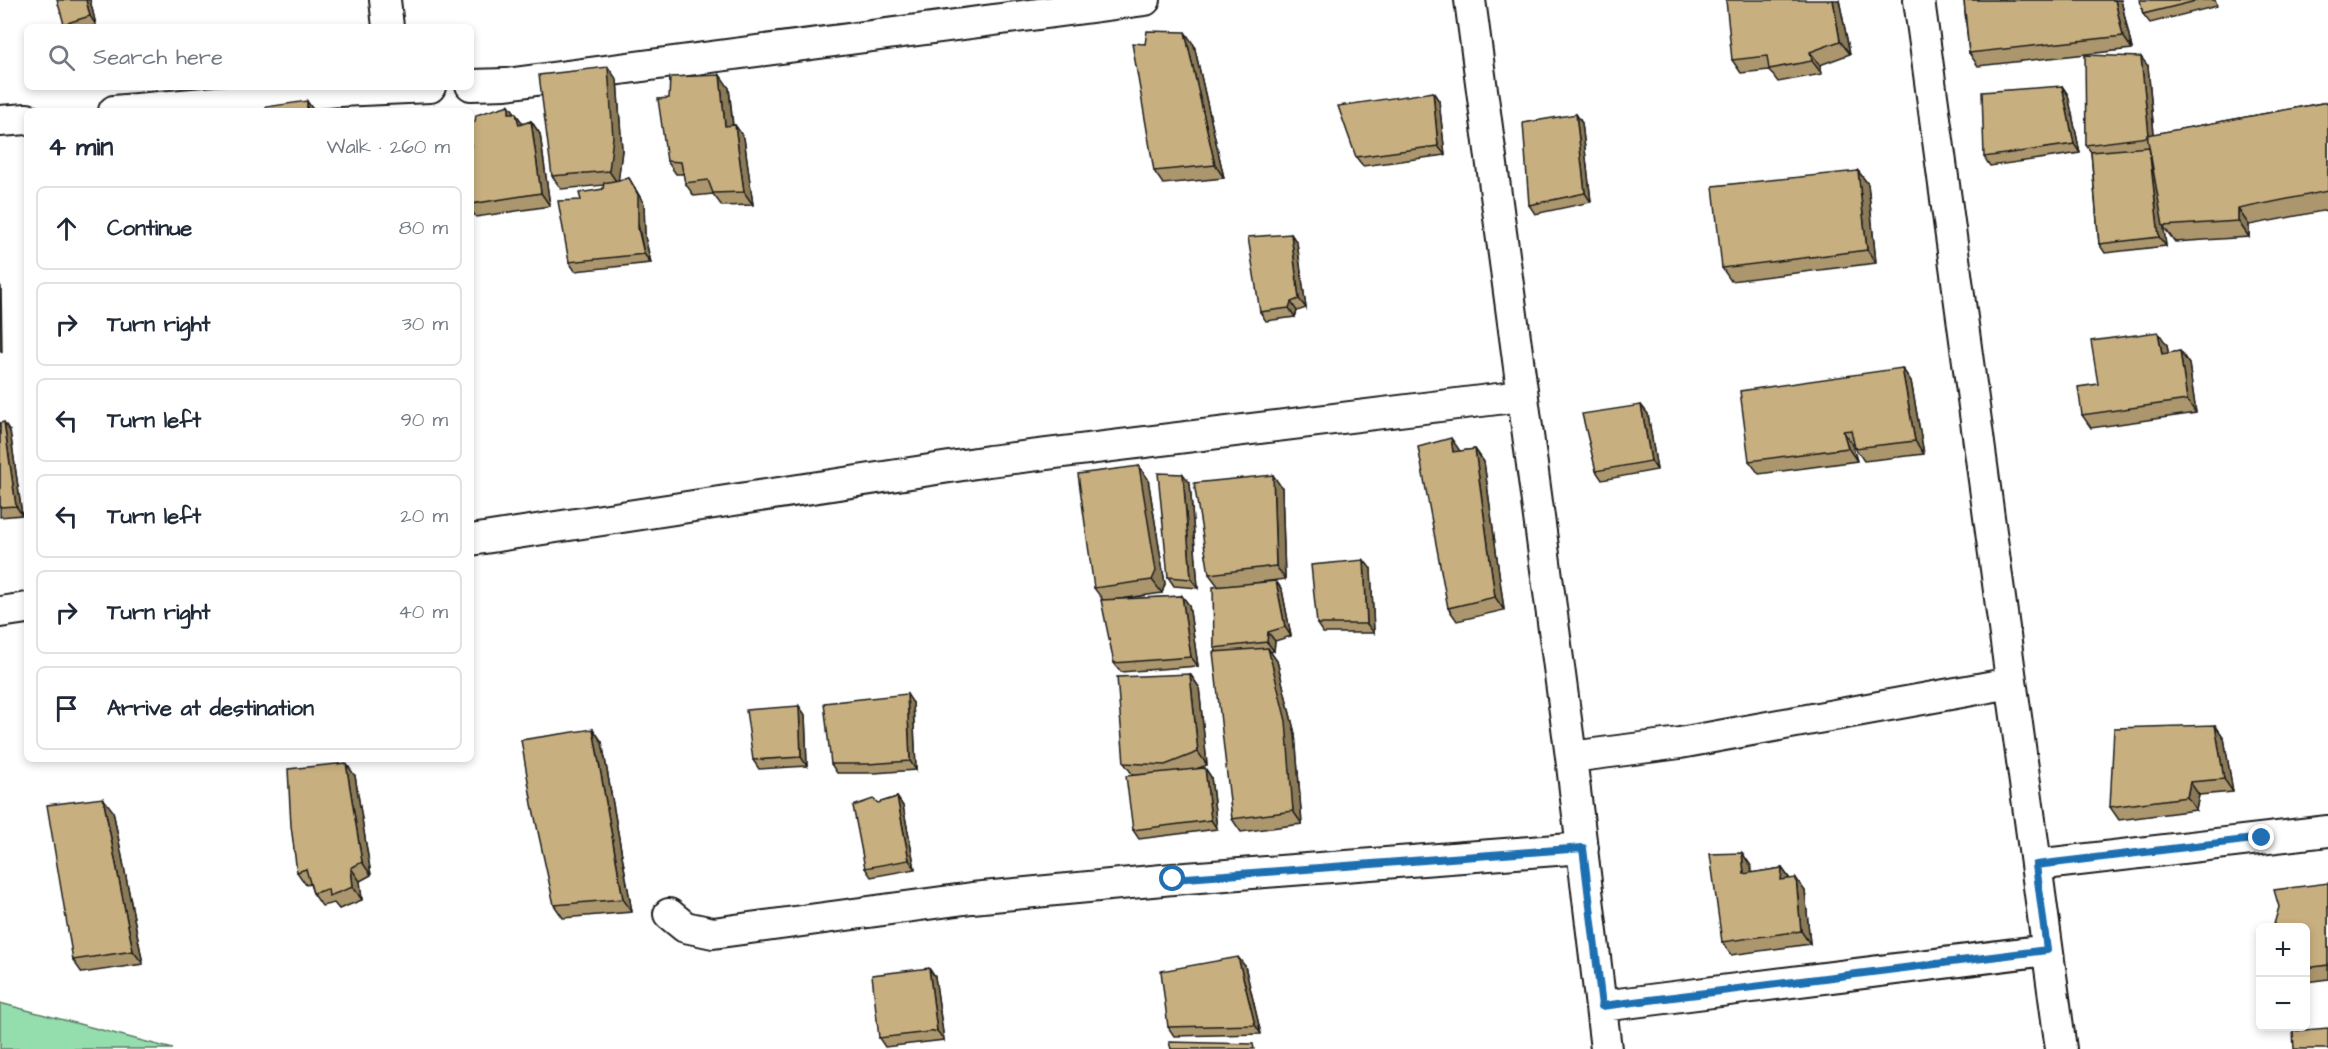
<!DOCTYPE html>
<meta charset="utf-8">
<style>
:root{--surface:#fff;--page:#f2f2f3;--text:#1f2937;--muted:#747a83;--line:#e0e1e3}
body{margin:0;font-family:"Architects Daughter",sans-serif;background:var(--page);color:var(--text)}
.controls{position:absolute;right:18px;bottom:18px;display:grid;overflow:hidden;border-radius:9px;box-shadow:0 3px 9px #0003}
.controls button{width:54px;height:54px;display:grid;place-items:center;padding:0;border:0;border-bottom:2px solid var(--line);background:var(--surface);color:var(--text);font:30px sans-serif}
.stop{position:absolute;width:18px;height:18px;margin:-14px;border:4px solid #1f6fb2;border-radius:50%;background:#fff}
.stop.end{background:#1f6fb2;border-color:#fff;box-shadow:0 2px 6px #0008}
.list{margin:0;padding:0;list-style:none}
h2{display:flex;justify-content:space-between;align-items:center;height:78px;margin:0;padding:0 24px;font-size:26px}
h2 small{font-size:20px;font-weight:400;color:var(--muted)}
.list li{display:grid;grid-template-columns:39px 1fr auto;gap:18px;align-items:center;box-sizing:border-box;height:84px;margin:0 12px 12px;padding:0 12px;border:2px solid var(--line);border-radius:9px}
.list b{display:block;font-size:22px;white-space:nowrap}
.list em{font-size:20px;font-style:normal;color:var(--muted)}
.icon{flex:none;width:33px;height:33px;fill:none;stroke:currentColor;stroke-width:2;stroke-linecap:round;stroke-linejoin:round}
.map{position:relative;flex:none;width:2328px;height:1049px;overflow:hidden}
.search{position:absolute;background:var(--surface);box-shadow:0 3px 9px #0003;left:24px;top:24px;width:450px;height:66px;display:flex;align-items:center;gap:15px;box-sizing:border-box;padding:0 21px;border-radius:9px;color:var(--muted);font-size:22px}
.panel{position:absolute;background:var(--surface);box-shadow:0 3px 9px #0003;left:24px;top:108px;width:450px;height:654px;border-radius:9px}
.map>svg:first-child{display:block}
.green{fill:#94ddac;stroke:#587c64;stroke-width:1.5}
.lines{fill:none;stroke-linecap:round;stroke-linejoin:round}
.street-casing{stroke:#1c1c1c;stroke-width:34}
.street{stroke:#fff;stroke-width:30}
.wall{fill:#ab966d;stroke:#1c1c1c;stroke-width:1.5}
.shaded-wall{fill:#8b7a59;stroke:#1c1c1c;stroke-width:1.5}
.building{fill:#c7af7f;stroke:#1c1c1c;stroke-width:1.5}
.route{stroke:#1f6fb2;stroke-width:8}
</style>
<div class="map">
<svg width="2328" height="1049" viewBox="0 0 2328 1049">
<rect width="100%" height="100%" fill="#fff"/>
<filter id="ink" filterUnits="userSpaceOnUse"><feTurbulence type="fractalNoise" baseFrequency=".0167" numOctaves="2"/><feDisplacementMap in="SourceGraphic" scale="12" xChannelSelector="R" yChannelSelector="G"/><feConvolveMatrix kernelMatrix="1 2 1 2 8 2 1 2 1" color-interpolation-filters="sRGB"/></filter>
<g filter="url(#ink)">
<path class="green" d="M0,1003l173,46h-173z"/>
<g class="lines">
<g class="street-casing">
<path id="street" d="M385,0l3,27
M1470,0l101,757 35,292
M1919,0l142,1049
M471,85l35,-1 639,-84
M114,111l225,-20 91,-4
M0,121l27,-2
M471,540l518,-79 533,-65
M0,612l27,-4
M1571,757l109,-14 331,-60
M2036,865l292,-34
M669,914l16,13 28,6 259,-35 201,-19 410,-31
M1602,1006l445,-56"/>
</g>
<use href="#street" class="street"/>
</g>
<path class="wall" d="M90,0l6,25 -5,2h-25l-2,-3z
M1839,0l11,54 -30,11 2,9 -44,8 -9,-12 -28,3 -9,-13z
M1964,0h157l11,49 -154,17 -9,-13z
M2140,0h75l2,6 -67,17 -7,-9z
M1145,44l49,1 30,133 -61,6 -9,-13z
M2148,66l6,68 174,-32v108l-79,15v12l-74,5 -12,-16 3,20 -61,7 -6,-9 -8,-92 -5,-7z
M617,80l5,70 -4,30 11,-2 15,26 1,33 6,26 -76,8 -6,-9 12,-62 22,-11 1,-4 -43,4 -9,-13z
M2062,86l6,9 12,58 -90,13 -6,-9z
M70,87h13l-12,2z
M729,88l4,37h2l9,13 9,67 -31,1 -9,-12 -19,2 -9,-13 -1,-9h-8l-9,-13 2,-63z
M1433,92l6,9 6,54 -82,11 -7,-9z
M509,105l14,19 8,-3 9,13 10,72 -74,11 -5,-7v-88h4z
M1576,114l6,9 9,79 -56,12 -6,-9z
M1858,171l10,13 8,79 -145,18 -9,-13z
M1291,234l6,9 9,65 -9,3 -2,6 -29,4 -6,-9z
M2167,345l1,8 12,-2 9,13 7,49 -105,15 -9,-13 16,-31z
M1902,368l9,13 13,73 -60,7 -9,-13 -1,-4h-2l5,17 -98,13 -10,-13z
M1641,405l7,9 9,56 -55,10 -6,-9z
M0,423l10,8 12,84 -22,2z
M1475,449l9,13 20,148 -47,11 -9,-13 12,-157z
M1139,466l9,13 17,105 -3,9 -49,7 69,-4 7,9 9,61 -77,6 -7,-9 -11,-63 -9,-12z
M1190,483l8,105 -24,-2 -6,-9z
M1282,488l3,91 -38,5 29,-3 6,9 9,46 -16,5 -1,10 -4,1 7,9 18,73 7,90 -61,8 -9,-13 -15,-167 -3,-4 4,-62 -9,-12z
M1371,569l3,64h-51l-6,-9z
M1190,674l9,13 8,78 -11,4 9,-1 6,9 6,52 -78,10 -6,-9v-55l-9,-12z
M913,703l3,67 -42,3h-37l-6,-9z
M799,706l6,9 2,51 -48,3 -6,-9z
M2215,725l9,13 9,54 -34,3 -3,15 -77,10 -9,-13z
M593,729l9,13 30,170 -69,6 -9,-13z
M355,776l16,99 -11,6 2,19 -23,9 -5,-6 -12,3 -9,-13 -3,-9 -4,1 -9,-13z
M897,797l6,9 12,63 -44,8 -6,-9 13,-65z
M113,811l30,153 -61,9 -9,-13z
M1742,853l9,13 1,7 30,-5 8,11 15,12 5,53 -79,11 -9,-13z
M2328,883v96l-22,3v-55z
M1245,966l16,68 -87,2 -6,-9z
M935,977l9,63 -59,7 -6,-9z"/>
<path class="shaded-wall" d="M86,0h4l6,25 -6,-9z
M1833,0h6l11,54 -10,-13z
M2115,0h6l11,49 -9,-13z
M1185,32l9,13 30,133 -9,-13z
M1810,52l10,13 2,9 -10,-13z
M2141,57l7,9 7,80 -6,-9z
M608,67l9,13 5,70 -4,34 -9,-13z
M720,75l9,13 5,51 -9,-13z
M2062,86l6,9 12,58 -6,-9z
M1433,92l6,9 6,54 -7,-9z
M307,101l7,10h-7z
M509,105l16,21 4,12 -20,-25z
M1576,114l6,9 9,79 -6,-9z
M531,121l9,13 10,72 -9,-13z
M735,125l9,13 9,67 -9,-13z
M2149,147l7,9 10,90 -7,-9z
M1858,171l10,13 8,79 -9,-13z
M629,178l15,26 1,33 6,26 -7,-9z
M2238,209l11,16v12l-11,-16z
M1291,234l6,9 9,65 -7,-9z
M0,285l1,2 1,66 -2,-4z
M1291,302l6,9 -2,6 -6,-9z
M2158,332l9,13 4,22 -9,-13z
M2180,351l9,13 7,49 -9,-13z
M1902,368l9,13 13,73 -9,-13z
M1641,405l7,9 9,56 -6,-9z
M4,422l6,9 12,84 -6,-9z
M1843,431l9,13 5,17 -9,-13z
M1451,438l9,13 2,14 -9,-13z
M1475,449l9,13 20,148 -9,-13z
M1139,466l9,13 17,105 -3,9 -10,-13z
M1183,474l7,9 8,105 -7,-9z
M1273,475l9,13 3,91 -9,-13z
M1364,560l7,9 3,64 -7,-9z
M1276,581l6,9 9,46 -6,-9z
M1182,596l7,9 9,61 -7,-9z
M1268,632l7,9 -1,10 -7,-9z
M1268,648l9,13 18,73 7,90 -9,-13z
M1190,674l9,13 8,78 -9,-13z
M907,694l6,9 3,67 -6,-9z
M799,706l6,9 2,51 -6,-9z
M2215,725l9,13 9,54 -9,-13z
M593,729l9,13 30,170 -9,-13z
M346,763l9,13 16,99 -9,-13z
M1205,768l6,9 6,52 -6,-9z
M2190,782l9,13 -3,15 -9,-13z
M897,797l6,9 12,63 -6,-9z
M103,798l10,13 30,153 -10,-13z
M1742,853l9,13 2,21 -9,-13z
M351,868l9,13 2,19 -9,-13z
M1782,868l9,13 -10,-1z
M1796,878l9,13 5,53 -9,-13z
M1238,957l7,9 16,68 -6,-9z
M929,968l6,9 9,63 -7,-9z"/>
<path class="building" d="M57,0h29l4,16 -26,8z
M1726,0h107l7,41 -30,11 2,9 -43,8 -2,-13 -35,4z
M1964,0h151l8,36 -154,17z
M2140,0h60l-57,14z
M1147,31l38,1 30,133 -61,6 -22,-128 13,1z
M2085,55l56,2 8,78h-2l1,2 -62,8z
M608,67l5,70 -4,34 -57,5 -13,-101z
M720,75l5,51 10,-1 9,67 -31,1 -5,-13 -23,3 -4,-21 -14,-1 -9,-62 11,-1 1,-21z
M2062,86l12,58 -90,13 -2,-65z
M1433,92l5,54 -82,11 -18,-51z
M307,101v10h-40l-1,-4z
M2328,102v89l-90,18v12l-75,5 -16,-91z
M509,105v8h7l3,12 12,-4 10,72 -70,11v-82h4l1,-7z
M1576,114l9,79 -56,12 -6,-82z
M2149,147l10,90 -60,7 -8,-92z
M1858,171l9,79 -145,18 -9,-82z
M629,178l9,17v33l6,26 -75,8 -11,-61 23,-1 -2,-7 24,-4 1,-6z
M1291,234l8,65 -8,3 -2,6 -29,4 -12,-75z
M2158,332l4,22 18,-3 7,49 -105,15 -4,-28 20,-3 -7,-43z
M1902,368l13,73 -60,7 -4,-18 -8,1 5,17 -99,13 -9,-70z
M1641,405l10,56 -55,10 -14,-57z
M4,422l12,84 -16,1v-84z
M1451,438l2,14 22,-3 20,148 -47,11 -30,-161z
M1139,466l17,105 -4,9 -58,8 -16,-114z
M1158,473l25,1 8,105 -23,-2z
M1273,475l3,91 -67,8 -15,-91z
M1364,560l3,64h-50l-6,-59z
M1276,581l9,46 -17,5 -1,10 -53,6 -1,-61z
M1182,596l9,61 -77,6 -13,-63z
M1268,648l18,73 7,90 -61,8 -19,-167z
M1190,674l8,78 -33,13 -41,-2 -7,-86z
M907,694l3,67 -42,3h-37l-7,-61z
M799,706l2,51 -48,3 -7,-50z
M2215,725l9,54 -34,3 -3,15 -77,10 4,-79z
M593,729l30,170 -69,6 -22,-101 -11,-64z
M346,763l16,99 -11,6 2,19 -24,9 -1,-7 -15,4 -7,-24 -9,3 -6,-46 -3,-57z
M1205,768l6,52 -78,10 -7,-54z
M897,797l12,63 -44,8 -12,-62 20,-7 5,4z
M103,798l30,153 -60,9 -26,-155z
M1742,853l2,21 38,-6 -1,12 15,-2 5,53 -79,11 -12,-88z
M2328,883v82l-22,3v-41h-32v-3l5,-17 -5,-17z
M1238,957l17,68 -87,2 -7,-56z
M929,968l8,63 -58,7 -7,-63z
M2328,1028v21h-34l-1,-18z
M1169,1042l84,2 1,5h-83z"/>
</g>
<g class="lines" filter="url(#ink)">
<path class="route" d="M1173,879l410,-31 19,158 445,-56 -11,-85 226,-27"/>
</g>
</svg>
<div class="controls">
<button>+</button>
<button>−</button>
</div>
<div class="stop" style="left:1173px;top:879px"></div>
<div class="stop end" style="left:2262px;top:838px"></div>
<div class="search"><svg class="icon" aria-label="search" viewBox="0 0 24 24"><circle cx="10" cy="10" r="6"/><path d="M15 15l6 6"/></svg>Search here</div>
<section class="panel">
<h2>4 min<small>Walk · 260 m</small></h2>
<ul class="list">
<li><svg class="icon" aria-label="ahead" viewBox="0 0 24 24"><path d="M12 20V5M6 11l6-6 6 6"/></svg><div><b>Continue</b></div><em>80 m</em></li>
<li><svg class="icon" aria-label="right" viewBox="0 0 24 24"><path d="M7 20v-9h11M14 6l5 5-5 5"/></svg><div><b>Turn right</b></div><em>30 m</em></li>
<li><svg class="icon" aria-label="left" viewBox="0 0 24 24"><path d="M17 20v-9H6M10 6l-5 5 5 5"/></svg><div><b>Turn left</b></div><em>90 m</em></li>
<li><svg class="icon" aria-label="left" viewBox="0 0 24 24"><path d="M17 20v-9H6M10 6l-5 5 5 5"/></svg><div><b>Turn left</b></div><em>20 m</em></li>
<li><svg class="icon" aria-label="right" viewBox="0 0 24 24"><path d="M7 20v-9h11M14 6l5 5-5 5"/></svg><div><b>Turn right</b></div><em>40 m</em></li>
<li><svg class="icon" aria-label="arrive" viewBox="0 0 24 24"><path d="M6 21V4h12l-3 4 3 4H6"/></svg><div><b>Arrive at destination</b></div></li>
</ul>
</section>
</div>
